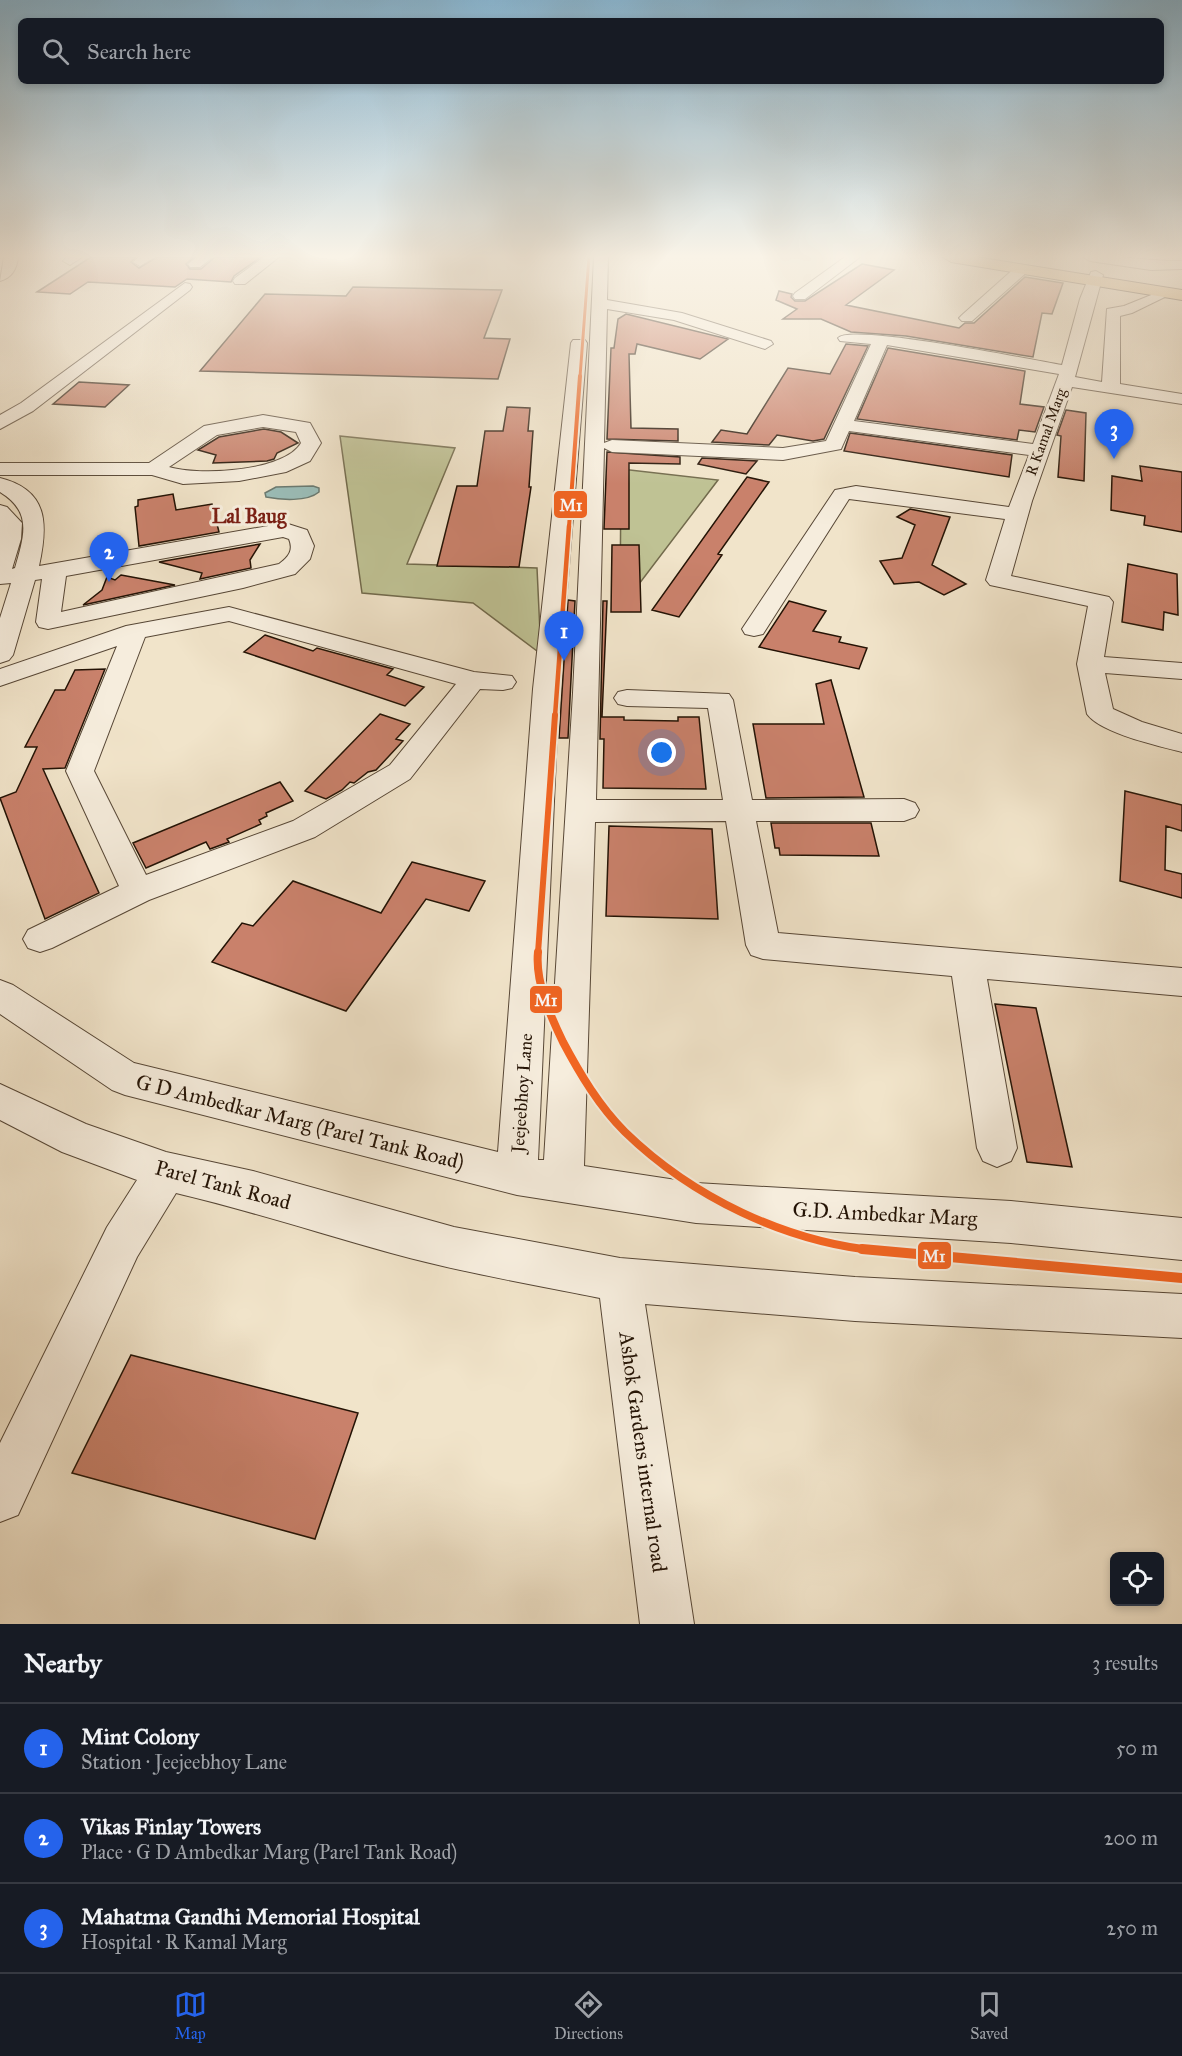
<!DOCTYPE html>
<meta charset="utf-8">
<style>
:root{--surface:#171b24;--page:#20242c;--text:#f1f3f6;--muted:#9ea1a6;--line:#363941;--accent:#2563eb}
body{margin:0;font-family:"IM FELL Great Primer",serif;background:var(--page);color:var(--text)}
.controls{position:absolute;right:18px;bottom:18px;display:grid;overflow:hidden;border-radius:9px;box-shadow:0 3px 9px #0003}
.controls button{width:54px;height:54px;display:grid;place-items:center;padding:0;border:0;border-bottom:2px solid var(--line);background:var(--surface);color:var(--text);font:30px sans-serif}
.you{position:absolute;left:662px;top:753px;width:21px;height:21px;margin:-15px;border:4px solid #fff;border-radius:50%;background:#1a73e8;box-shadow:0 0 0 9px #1a73e833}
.badge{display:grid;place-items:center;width:39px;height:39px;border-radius:50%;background:var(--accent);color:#fff;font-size:20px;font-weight:700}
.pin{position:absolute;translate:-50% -50px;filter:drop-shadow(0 2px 3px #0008)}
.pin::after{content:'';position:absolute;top:32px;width:21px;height:18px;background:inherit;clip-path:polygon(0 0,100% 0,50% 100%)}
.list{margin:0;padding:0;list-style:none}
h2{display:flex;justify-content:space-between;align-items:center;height:78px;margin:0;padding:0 24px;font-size:26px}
h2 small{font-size:20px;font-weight:400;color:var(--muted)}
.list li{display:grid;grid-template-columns:39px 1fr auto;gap:18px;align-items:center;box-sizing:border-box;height:90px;padding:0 24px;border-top:2px solid var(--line)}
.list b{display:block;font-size:22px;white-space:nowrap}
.list p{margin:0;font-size:20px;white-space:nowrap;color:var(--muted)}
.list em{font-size:20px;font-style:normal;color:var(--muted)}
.icon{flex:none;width:33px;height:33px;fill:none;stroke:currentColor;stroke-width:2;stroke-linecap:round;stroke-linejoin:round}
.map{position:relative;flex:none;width:1182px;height:1624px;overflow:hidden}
.search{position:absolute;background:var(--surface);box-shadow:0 3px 9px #0003;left:18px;right:18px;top:18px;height:66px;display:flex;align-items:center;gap:15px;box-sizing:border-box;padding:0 21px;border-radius:9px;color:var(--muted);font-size:22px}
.sheet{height:348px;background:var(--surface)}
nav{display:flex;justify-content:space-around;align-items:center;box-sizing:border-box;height:84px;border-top:2px solid var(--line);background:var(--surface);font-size:16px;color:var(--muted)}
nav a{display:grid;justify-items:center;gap:3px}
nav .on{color:var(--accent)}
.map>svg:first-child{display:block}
.green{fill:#bfc294;stroke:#726a4c;stroke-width:1.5}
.water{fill:#9bbeb9;stroke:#6b7a71;stroke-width:1.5}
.building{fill:#c9816b;stroke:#241305;stroke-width:1.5}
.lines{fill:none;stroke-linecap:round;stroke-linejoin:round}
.minor-casing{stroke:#574736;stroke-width:2}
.major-casing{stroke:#241305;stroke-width:2}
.minor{fill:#f6eddd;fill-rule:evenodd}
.major{fill:#e8c285;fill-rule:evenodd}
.metro-1-far5-casing{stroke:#f6eddd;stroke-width:5}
.metro-1-far4-casing{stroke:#f6eddd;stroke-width:7}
.metro-1-far3-casing{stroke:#f6eddd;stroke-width:8}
.metro-1-far2-casing{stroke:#f6eddd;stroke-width:10}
.metro-1-far1-casing{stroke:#f6eddd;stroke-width:12}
.metro-1-casing{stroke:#f6eddd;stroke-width:14}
.metro-1-far5{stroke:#f26522;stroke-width:3}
.metro-1-far4{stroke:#f26522;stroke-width:4}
.metro-1-far3{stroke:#f26522;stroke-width:4.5}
.metro-1-far2{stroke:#f26522;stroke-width:6}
.metro-1-far1{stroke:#f26522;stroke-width:8}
.metro-1{stroke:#f26522;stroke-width:10}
.labels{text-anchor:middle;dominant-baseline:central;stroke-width:6;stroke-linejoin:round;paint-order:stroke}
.far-street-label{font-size:15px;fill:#241305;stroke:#f6eddd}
.street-label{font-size:18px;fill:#241305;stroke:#f6eddd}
.far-district-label{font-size:20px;font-weight:bold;fill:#7a1f14;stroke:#f6eddd}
.near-street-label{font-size:21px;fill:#241305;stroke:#f6eddd}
.line-badge{stroke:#f6eddd;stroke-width:2}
.badge-label{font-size:16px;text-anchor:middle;font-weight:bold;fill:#fff}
</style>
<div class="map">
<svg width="1182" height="1624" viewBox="0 0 1182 1624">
<rect width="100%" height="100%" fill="#f1e4ca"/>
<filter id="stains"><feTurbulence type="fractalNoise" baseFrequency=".00333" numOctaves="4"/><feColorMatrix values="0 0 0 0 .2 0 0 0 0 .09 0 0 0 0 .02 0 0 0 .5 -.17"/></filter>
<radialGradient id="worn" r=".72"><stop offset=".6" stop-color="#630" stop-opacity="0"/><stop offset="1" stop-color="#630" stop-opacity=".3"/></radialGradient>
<path class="green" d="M340,436l115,12 -48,116 130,4 4,86 -68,-51 -111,-10z
M621,469l97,11 -98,129z"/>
<path class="water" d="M313,486l6,2v4c-12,10 -38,8 -53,5l-1,-4 11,-6z"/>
<path class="building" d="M91,257h45l-5,5 8,6 18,-11h37l-8,7 4,5h11l14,-12h46l-27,19 -3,6 -44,-3 -12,8 -87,-5 -18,12 -33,-2z
M862,264l32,6 -48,35 113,23 6,-5h9l51,-46 38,6 -11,31 -10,-1 -9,44 -127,-21 -55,-4 -30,-13h-38l14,-10 -21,-9 3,-9 13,3 -1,3 4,4h10z
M353,287l149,3 -18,48 26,1 -12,40 -298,-8 65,-77 81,2z
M626,314l102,25 -28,20 -63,-15 -2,10h-6l2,74 47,1v12l-71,-2 4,-91h3l4,-29z
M846,344l22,2 -44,93 -11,2 -36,-6 -8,10 -57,-3 9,-12 26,4 41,-66 42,6z
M888,348l137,23 -5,33 24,3 -9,25 -16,-2 -2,10 -160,-21z
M79,382l50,3 -24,22 -52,-3z
M507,407l23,1 -2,23h5l-4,56h2l-12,80 -82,-1 20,-80h20l8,-55h18z
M1066,410l20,3 -2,68 -26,-4 3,-41 -4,-1z
M264,429l17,3 17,11 -21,10 -3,6 -7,2 -54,2 3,-8 -18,-5 21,-13z
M850,433l162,22 -3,22 -165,-26z
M607,452l73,5v7l-51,-1v66h-25z
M702,458l55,3 -11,13 -48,-10z
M1140,466l42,6v60l-38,-7 1,-9 -34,-6 1,-34 30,5z
M747,477l22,5 -51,72 4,1 -43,62 -27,-7z
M173,494l3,16 36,-6 7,28 -80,14 -4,-39 3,-1v-6z
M910,509l40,8 -18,48 34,19 -22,11 -25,-13 -25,2 -14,-23 22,-3 13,-33 -18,-8z
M260,544l-10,16 1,8 -51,11 2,-6 -43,-11z
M612,545h27l2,67h-30z
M1128,564l49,10 1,41 -14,-3 -1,18 -41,-8z
M121,575l54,10 -92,20 19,-15 5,-13 8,3z
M568,600l7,1 -7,137h-9z
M603,601h4l-5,116h22v3l54,1v-4h21l7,72 -103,-1 1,-49h-4z
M789,601l37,10 -13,20 28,6 -2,5 28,6 -8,21 -100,-22z
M265,635l48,16 4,-3 76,21 -6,6 37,12 -19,19 -161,-54z
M105,669l-40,99 -22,1 56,124 -54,26 -45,-121 16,-6 21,-45h-12l30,-57h10l10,-20z
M831,680l33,117 -98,1 -13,-74h71l-8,-40z
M380,714l30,10 -14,15 7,2 -27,29 -8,2 -14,11 -4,-1 -8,8 -16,9 -21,-8z
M280,782l13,19 -27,12 1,3 -8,4 2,4 -34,15 2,3 -19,7 -4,-7 -60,26 -13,-25z
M1125,791l57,14v26l-16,-5 -1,44 17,4v24l-62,-17z
M771,823h100l8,33 -99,-1 -1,-7h-4z
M609,826l103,3 6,90 -112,-3z
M412,862l73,19 -16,30 -43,-12 -80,112 -134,-49 30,-39 11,3 40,-45 88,32z
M995,1004l41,4 36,159 -45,-5z
M131,1355l227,58 -43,126 -243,-66z"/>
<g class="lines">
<g class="minor-casing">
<path id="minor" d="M4,257h14c-1,11 -6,21 -18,24z
M67,257h15l-12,8 -7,-4z
M139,257h16l-15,9 -7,-4z
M197,257h16l-13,10h-10l-2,-3z
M264,257h15l-34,27h-10l-2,-3 2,-3z
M594,257h14l-1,43 75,13 89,28 2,3 -8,5 -91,-29 -67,-11 -3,134 8,-3 171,8 43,-7 45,-97 -31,-3 -2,-3c12,-15 194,22 224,27l18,-66 11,-27 5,-1 7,4 -28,102 27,5 5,-73 17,-3 42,-17 7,4 -41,20 -12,3v68l62,10v10l-110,-17 -40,114 -21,75 98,21 4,5 -9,55 78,6v16l-77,-6 8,36 29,13 40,12v18c-23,-6 -82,-19 -95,-38l-10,-50 11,-58 -98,-21 -4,-5 19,-61 -156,-20 -86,135 -9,2 -9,-2 -3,-5 93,-139 21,-4 153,21 20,-52 -180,-24 -8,18 -58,11 -171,-8 -8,-4 -8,352h127l-15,-92 -81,-2 -9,-2 -4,-6 4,-6 9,-2 102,4 4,6 19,100 152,-1 11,4 4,7 -4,7 -11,4h-148l22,112 404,35v28l-195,-17 30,169 -6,13 -14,6 -14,-6 -6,-13 -25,-172 -189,-17 -12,-4 -5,-10 -20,-124 -131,1 -11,344 112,17 315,18 171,17v42l-171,-17 -315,-20 -179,-28 -392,-100 -13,-5 -112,-76v-34l13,5 121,78 364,89 35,-463 38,-346 2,-3h12l2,3 -28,346 -21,471h6l29,-467zM887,345l172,29 -26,70 -179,-23z
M845,257h15l-55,42h-10l-2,-3 2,-3z
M1083,257c33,-3 66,5 99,4v8l-31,1 -61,-9z
M1022,265l5,1v6l-55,49h-10l-3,-3 3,-3 55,-49z
M185,283l5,1 2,3 -2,3 -157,121 -33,18v-14l21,-12z
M263,415l47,8 11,20 -11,18 -24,11 -47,9 -56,3 -31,-9h-152v-12h149l55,-37zM263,427l33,5 5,11c-17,29 -102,33 -132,24l48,-32z
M0,478c49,12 48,47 39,88l246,-43 22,7 7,16 -4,13 -15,15 -52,14 -195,41 -9,-2 -3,-5 6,-43 -7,1 -22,75 -4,5 -9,3v-45l11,-35 -11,1v-79l7,2 15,16 -1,16 -9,30 3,-1c9,-32 18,-56 -15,-76zM283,537l6,2c5,12 -1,18 -10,25l-218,48 5,-36z
M229,607l245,65 38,4 4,6 -4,6 -9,2 -23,-1 -70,90 -95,58 -166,63 -97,48 -12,4 -12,-4 -5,-9 5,-9 91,-44 -53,-115 51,-125 -117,40v-17l126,-43zM229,621l227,63 -66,81 -97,56 -147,54 -52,-104 51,-134z
M0,1084l86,40 80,28 87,19 201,56 166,31 235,19 327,17v44l-327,-17 -210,-17 49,320h-54l-40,-326c-70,-14 -140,-26 -209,-45 -72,-20 -143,-43 -215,-60l-39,64 -119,258 -18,7v-79l107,-216 30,-47 -75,-28 -62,-32z"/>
</g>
<g class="major-casing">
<path id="major" d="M943,257h33l206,33v10l-231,-38z"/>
</g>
<use href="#minor" class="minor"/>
<use href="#major" class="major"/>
<g class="metro-1-far5-casing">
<path id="metro-1-far5" d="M580,377l9,-120"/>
</g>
<g class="metro-1-far4-casing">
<path id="metro-1-far4" d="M569,527l11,-151"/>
</g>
<g class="metro-1-far3-casing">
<path id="metro-1-far3" d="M555,716l14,-190"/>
</g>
<g class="metro-1-far2-casing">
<path id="metro-1-far2" d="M538,953l17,-238"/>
</g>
<g class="metro-1-far1-casing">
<path id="metro-1-far1" d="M538,952c-3,30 12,63 25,90 17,32 36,64 62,90 67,65 160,110 254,119"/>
</g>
<g class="metro-1-casing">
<path id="metro-1" d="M862,1249l320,29"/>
</g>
<use href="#metro-1-far5" class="metro-1-far5"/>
<use href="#metro-1-far4" class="metro-1-far4"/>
<use href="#metro-1-far3" class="metro-1-far3"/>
<use href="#metro-1-far2" class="metro-1-far2"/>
<use href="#metro-1-far1" class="metro-1-far1"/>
<use href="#metro-1" class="metro-1"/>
</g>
<linearGradient id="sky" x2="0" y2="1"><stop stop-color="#89b8d5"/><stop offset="0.53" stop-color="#f9f3e7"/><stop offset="1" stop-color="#f9f3e7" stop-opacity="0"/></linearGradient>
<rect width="1182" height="484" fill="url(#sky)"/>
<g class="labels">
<g class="far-street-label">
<text transform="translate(1046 432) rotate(-70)">R Kamal Marg</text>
</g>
<g class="street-label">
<text transform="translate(522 1093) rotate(-86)">Jeejeebhoy Lane</text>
</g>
<g class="far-district-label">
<text x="249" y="516">Lal Baug</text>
</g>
<g class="near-street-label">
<text transform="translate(300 1122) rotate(14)">G D Ambedkar Marg (Parel Tank Road)</text>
<text transform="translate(223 1185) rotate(15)">Parel Tank Road</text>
<text transform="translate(885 1214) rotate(3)">G.D. Ambedkar Marg</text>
<text transform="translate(643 1452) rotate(82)">Ashok Gardens internal road</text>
</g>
</g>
<g class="line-badge">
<rect x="553" y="490" width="35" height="29" rx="6" fill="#f26522"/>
<rect x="529" y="985" width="34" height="29" rx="6" fill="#f26522"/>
<rect x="917" y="1241" width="35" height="29" rx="6" fill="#f26522"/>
</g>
<g class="badge-label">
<text x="571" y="511">M1</text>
<text x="546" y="1006">M1</text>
<text x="934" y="1262">M1</text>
</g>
<rect width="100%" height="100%" filter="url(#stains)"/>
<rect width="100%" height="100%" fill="url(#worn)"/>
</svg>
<div class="controls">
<button><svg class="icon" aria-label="locate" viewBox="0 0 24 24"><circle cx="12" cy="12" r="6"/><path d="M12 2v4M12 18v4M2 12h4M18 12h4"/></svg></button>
</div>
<div class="you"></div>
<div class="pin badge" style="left:564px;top:661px">1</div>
<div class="pin badge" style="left:109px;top:582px">2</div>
<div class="pin badge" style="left:1114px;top:459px">3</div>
<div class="search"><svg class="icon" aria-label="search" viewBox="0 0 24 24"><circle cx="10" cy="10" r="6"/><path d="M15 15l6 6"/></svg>Search here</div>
</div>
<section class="sheet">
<h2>Nearby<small>3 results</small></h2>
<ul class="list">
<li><span class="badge">1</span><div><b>Mint Colony</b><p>Station · Jeejeebhoy Lane</p></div><em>50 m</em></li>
<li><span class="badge">2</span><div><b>Vikas Finlay Towers</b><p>Place · G D Ambedkar Marg (Parel Tank Road)</p></div><em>200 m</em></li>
<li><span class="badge">3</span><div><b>Mahatma Gandhi Memorial Hospital</b><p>Hospital · R Kamal Marg</p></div><em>250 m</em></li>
</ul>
</section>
<nav>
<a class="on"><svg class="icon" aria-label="map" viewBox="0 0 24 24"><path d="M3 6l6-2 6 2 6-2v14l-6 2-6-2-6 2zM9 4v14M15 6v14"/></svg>Map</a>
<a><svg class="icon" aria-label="directions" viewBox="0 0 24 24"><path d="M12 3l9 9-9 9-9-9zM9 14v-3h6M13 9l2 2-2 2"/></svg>Directions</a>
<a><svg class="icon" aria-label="saved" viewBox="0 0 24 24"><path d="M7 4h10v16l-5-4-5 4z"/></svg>Saved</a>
</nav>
